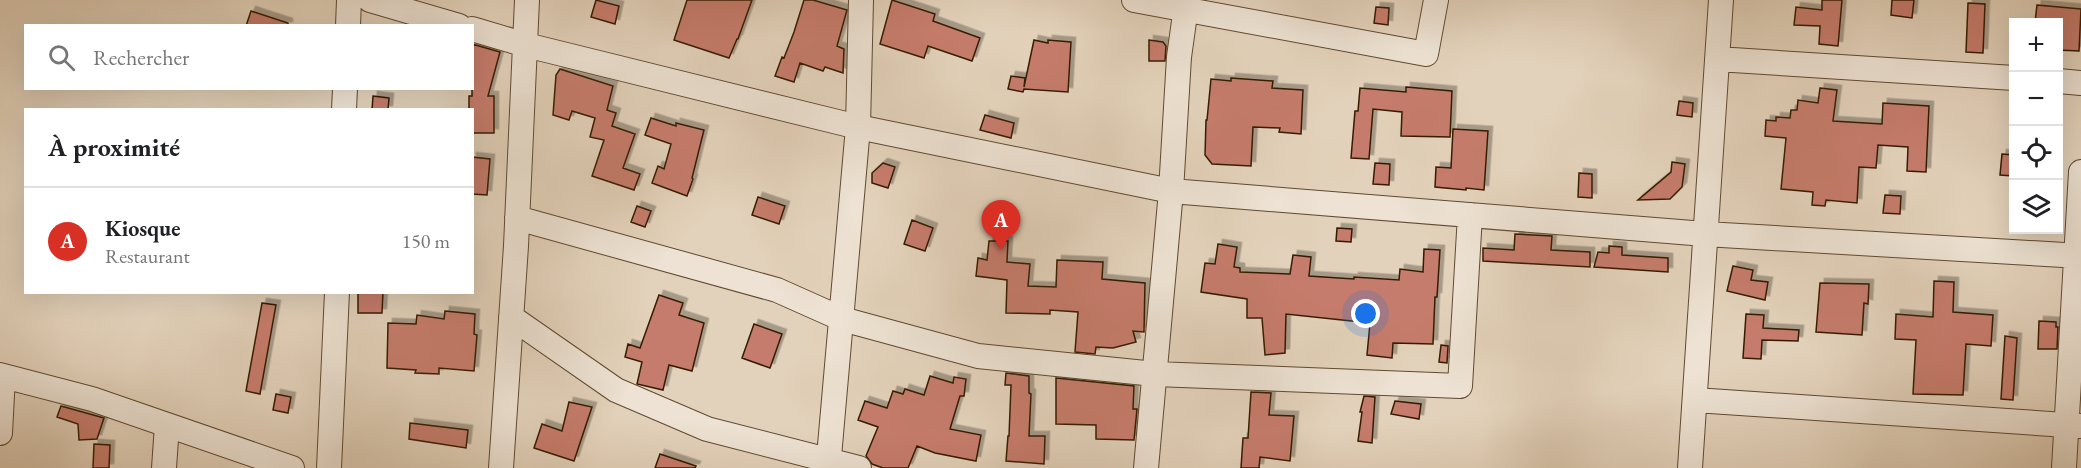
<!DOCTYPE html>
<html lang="fr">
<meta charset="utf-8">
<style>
:root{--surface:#fff;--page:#f6f6f6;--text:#202124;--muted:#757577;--line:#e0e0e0;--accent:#d93025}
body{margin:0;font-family:"EB Garamond",serif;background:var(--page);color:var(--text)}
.controls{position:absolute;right:18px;top:18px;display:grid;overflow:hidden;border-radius:0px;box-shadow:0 6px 24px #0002}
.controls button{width:54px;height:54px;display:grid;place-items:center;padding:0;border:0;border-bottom:2px solid var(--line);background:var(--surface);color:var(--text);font:30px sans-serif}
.you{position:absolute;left:1366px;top:314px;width:21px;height:21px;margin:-15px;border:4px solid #fff;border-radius:50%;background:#1a73e8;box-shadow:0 0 0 9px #1a73e833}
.badge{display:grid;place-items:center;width:39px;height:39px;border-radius:50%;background:var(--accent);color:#fff;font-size:20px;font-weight:700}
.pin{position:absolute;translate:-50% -50px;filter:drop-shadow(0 2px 3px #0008)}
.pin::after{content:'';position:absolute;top:32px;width:21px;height:18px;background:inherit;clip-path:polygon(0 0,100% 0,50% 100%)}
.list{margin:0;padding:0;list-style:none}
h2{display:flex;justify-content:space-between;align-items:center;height:78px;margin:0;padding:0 24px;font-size:26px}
h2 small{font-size:20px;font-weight:400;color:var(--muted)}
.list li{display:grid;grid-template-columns:39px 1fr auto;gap:18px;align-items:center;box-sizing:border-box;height:108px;padding:0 24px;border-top:2px solid var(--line)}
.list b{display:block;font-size:22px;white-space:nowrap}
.list p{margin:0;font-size:20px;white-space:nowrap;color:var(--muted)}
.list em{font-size:20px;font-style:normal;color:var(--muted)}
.icon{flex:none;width:33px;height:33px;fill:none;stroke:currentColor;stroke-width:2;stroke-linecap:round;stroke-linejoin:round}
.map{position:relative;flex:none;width:2081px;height:468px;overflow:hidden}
.search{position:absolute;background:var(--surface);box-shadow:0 6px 24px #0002;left:24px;top:24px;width:450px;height:66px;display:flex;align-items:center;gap:15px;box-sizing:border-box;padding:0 21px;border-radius:0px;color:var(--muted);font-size:22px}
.panel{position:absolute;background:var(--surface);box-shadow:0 6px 24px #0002;left:24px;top:108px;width:450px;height:186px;border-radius:0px}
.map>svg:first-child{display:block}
.building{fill:#c67b6c;stroke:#351c01;stroke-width:1.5;filter:url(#shadow)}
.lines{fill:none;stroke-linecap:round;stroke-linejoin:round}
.minor-casing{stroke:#604a30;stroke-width:26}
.minor{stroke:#ede2d3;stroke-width:24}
</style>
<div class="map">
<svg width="2081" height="468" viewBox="0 0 2081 468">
<defs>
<filter id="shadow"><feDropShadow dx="4.5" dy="-4.5" stdDeviation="0" flood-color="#0004"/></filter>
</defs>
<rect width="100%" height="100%" fill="#e3d2bb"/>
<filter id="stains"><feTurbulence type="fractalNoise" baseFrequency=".00333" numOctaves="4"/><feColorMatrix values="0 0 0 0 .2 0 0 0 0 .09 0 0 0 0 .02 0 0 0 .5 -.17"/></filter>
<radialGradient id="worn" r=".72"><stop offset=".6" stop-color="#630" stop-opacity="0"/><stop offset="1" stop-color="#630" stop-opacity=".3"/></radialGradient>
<path class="building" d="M596,0l23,6 -4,18 -24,-7z
M687,0h65l-14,39h-1l-8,19 -55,-18z
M804,0h9l34,10 -10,36 7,3 -1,24 -18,-6 -2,4 -23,-8 -6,19 -19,-6 7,-19 2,1 10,-26z
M892,0l43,14 -2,7 47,17 -8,23 -44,-15 -4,12 -44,-14z
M1822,0h20l-4,46 -19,-2 1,-18 -26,-1 2,-18 26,3z
M1892,0h22l-2,18 -21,-3z
M1968,3l17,1 -2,49 -17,-1z
M2037,5l44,4 -2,42 -21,-1v-28h-23z
M1376,7l13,1 -1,17 -14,-2z
M251,11l37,12v3h-42z
M1034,40l14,3v-3l23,2 -3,50 -44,-3 -1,3 -15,-3 3,-13 14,2 -1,9z
M1149,40l14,2 3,4 -1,15h-16z
M472,44l28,8 -12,44h6v37h-22v-23h-3v-14h3z
M560,69l53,17 -6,24 9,3 -4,13 23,8 -12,34 17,6 -6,16 -42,-14 12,-36 -14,-3 5,-19 -23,-7 -3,9 -16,-5 3,-40z
M1231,78l42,3 -1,7 31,2 -2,44 -22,-2 1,-4 -27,-1 -2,39 -39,-2 -7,-9 1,-35h1l4,-41 20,2z
M1406,87l46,4 -2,46 -49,-1 1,-24 -29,-3 -4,50 -18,-1 4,-47h3l2,-23 46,4z
M1820,88l17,2 -4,31 49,3 1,-21 46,3 -3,66 -19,-1 1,-24 -30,-2 -2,23 -17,-1 -2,36 -31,-3 -1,6 -13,-1 1,-13 -32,-3 5,-51 -21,-2 1,-16 10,1v-4l14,1 1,-8h6l1,-10 20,3z
M373,96l16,2 -1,12h-16z
M1679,101l14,2 -1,14 -15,-2z
M985,115l29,8 -3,15 -31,-8z
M651,118l25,8v-3l28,7 -12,48 1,1 -6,17 -35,-13 6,-17 6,3 7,-25 -26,-9z
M1453,129l35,2 -4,59 -18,-2v2l-31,-3 1,-20 15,1z
M2002,154l11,1v21l-13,-1z
M472,157l18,2 -3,36 -15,-1z
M1672,162l13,2 -3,23 -12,12 -32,1 33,-28z
M883,163l12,4 -7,21 -16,-5v-10z
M1375,163l15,1 -1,21 -16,-1z
M1579,173l13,1v24l-14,-1z
M1885,195l16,1 -1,18 -17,-1z
M758,197l27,9 -6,18 -27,-9z
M637,206l14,5 -6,16 -14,-5z
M912,220l21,8 -8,23 -21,-7z
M1337,228l15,1 -1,13 -15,-1z
M1515,234l37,2 -1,14 39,2v15l-107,-6v-13l31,2z
M989,241h19l-1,21 23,2 -2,22 28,1 1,-27 46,2 -1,17 43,4 -1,49 -11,-1 3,11 -23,6 -17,-1 -1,7 -20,-2 3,-40 -28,-2v4l-44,-1 1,-33 -31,-4 2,-18 9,2z
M1218,244l19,3 -3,20 6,1v4l50,2 3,-19 18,2 -2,19 45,3v-2l45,3 1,-11 23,3 1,-23 16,1 -3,47h-2l-2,47 -40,-1 -1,15 -25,-3 3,-32 -84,-9 -1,39 -20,2 -3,-37h-15v-19l-46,-7 4,-29 10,1z
M1609,246l13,1v8l46,3v14l-74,-5 4,-15 11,1z
M1733,266l20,4 -2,10 17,2 -3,18 -38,-9z
M1934,281l20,1 -1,30 40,3 -2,31 -25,-2 -3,51 -50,-1 3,-54 -21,-1 1,-25 37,3z
M1820,283l49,1 -1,20 -4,-1 -2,32 -46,-3z
M358,292h25l-1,21h-24z
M659,295l24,8 -4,12 25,8 -12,48 -23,-6 -6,25 -26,-6 5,-22 -17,-5 3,-13 12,4z
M262,303l14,2 -16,89 -14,-3z
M445,311l30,3 -1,20 3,1 -3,36 -35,-3v6l-24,-1 1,-3 -29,-2 1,-45 28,1 1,-9 27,4z
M1746,314l18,1 -1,13 36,2 -1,11 -36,-1 -1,19 -18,-1z
M2039,321l17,1v5h2l-1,22h-19z
M754,324l28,10 -12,34 -28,-10z
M2005,336l12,2 -4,62 -12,-1z
M1441,345l7,1 -1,17 -8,-1z
M1006,373l23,3v17l2,1 -2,42h16l-1,28 -38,-3 2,-25h1l2,-51h-6z
M930,376l23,7 1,-6 12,2 -2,17h-4l-10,33 31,6 -5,26 -41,-8 -18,-7 -9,22h-25l-11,-4 -6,-8 12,-29 -20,-7 7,-19 22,7 6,-17 10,3 2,-5 19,6z
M1056,378l78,8 -1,23h4l-3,31 -38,-1v-14l-40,-1z
M1251,392l20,1 -2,22 25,1 -4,45 -30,-4 -1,11h-18l2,-30h5z
M276,394l15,3 -3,16 -15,-3z
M1364,396l11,1 -3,46 -14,-2 4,-29h-2z
M1395,401l26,3 -2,15 -28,-5z
M569,402l23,5 -18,54 -40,-13 8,-24 20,7z
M61,406l43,12 -7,21 -18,1 -1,-16 -21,-7z
M410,423l58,7 -2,18 -57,-9z
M94,444l16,1 -1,23h-16z
M660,454l36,12 -1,2h-40z"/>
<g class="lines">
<g class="minor-casing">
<path id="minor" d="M370,0l89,26
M1134,0l292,54 10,-54
M348,26l1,-26
M472,29l54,16 332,82 313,64 534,43 376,22
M1717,59l297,19
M2058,81l23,2
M344,110l1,-22
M517,218l260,72 65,29 136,37 177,18 305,12 10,-171
M511,317l105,73 91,39 152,39
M0,375l92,24 200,69
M1695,400l386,26
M0,433l3,-57
M164,468l3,-43
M329,468l8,-176
M501,468l15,-222 11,-246
M828,468l30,-341 3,-127
M1146,468l25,-277 8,-134 8,-57
M1690,468l31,-468
M2064,468l17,-296"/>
</g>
<use href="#minor" class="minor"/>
</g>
<rect width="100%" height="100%" filter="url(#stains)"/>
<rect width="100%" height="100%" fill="url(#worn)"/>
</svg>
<div class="controls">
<button>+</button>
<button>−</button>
<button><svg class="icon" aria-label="locate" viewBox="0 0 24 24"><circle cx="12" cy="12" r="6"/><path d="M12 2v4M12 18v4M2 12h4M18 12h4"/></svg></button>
<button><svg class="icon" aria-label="layers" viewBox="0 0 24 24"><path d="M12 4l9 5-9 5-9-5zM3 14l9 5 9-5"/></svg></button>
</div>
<div class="you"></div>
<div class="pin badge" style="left:1001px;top:250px">A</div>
<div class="search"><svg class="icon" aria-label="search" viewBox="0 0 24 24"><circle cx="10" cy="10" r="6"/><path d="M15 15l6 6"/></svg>Rechercher</div>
<section class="panel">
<h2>À proximité<small></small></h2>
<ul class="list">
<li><span class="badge">A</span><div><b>Kiosque</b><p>Restaurant</p></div><em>150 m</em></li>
</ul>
</section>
</div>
